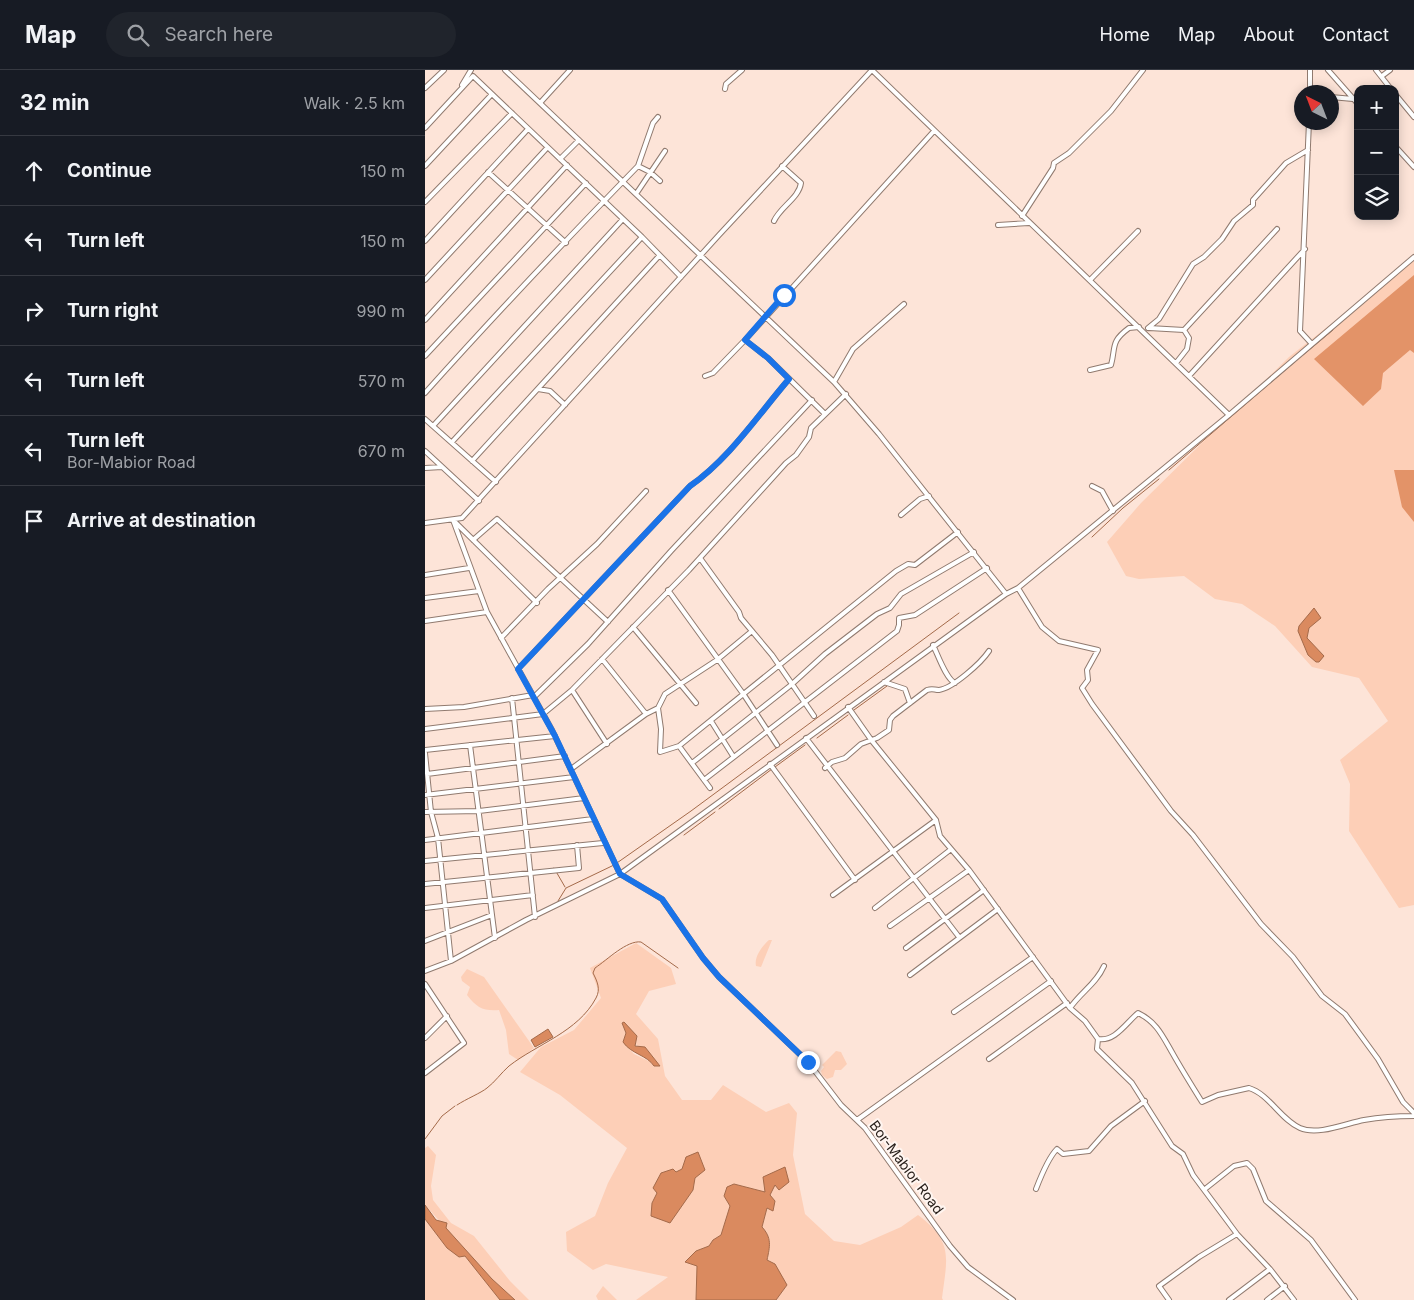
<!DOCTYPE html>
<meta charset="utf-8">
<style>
:root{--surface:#171b24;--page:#20242c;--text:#f1f3f6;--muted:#9ea1a6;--line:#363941}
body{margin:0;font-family:Inter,sans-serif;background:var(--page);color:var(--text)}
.controls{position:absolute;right:15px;top:15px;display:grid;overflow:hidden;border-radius:10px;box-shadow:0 2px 12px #0003}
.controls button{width:45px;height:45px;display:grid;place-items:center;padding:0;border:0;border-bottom:1px solid var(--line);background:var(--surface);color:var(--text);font:25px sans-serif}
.compass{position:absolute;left:869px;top:15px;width:45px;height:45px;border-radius:50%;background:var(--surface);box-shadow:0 2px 12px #0003;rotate:318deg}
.stop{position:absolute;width:15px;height:15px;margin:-11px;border:4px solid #1a73e8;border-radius:50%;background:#fff}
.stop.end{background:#1a73e8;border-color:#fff;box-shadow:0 1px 5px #0008}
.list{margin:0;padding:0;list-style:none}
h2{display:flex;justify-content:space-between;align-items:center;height:65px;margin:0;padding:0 20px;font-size:21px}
h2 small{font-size:16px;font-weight:400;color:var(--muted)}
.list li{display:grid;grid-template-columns:32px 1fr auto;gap:15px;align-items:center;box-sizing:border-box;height:70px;padding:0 20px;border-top:1px solid var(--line)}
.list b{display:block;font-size:19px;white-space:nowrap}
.list p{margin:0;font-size:16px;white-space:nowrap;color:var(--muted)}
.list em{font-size:16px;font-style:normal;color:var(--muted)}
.icon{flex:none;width:28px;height:28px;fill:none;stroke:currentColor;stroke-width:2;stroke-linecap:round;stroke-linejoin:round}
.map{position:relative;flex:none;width:989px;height:1230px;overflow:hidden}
header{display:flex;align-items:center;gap:30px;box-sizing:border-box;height:70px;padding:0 25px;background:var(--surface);border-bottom:1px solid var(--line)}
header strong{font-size:24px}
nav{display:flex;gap:28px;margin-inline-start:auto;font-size:18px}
.search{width:350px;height:45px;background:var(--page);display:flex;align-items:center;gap:12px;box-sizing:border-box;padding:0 18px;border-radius:28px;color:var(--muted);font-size:19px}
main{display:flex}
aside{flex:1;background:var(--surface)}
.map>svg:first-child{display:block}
.green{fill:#fdcfb7;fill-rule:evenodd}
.forest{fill:#e39368}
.water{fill:#da8a5f;stroke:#a46a4a}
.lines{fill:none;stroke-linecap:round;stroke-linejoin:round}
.stream{stroke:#a46a4a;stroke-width:1}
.minor-casing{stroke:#907a6f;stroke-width:6}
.minor{stroke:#fff;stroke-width:4}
.route{stroke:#1a73e8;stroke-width:6}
.labels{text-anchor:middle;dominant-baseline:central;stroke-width:4;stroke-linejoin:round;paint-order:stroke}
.street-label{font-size:14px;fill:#271e19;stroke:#fff5f0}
</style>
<header>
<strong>Map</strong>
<div class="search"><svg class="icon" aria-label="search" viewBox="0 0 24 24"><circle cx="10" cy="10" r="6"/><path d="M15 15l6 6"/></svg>Search here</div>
<nav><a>Home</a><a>Map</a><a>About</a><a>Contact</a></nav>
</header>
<main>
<aside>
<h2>32 min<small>Walk · 2.5 km</small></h2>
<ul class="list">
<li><svg class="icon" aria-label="ahead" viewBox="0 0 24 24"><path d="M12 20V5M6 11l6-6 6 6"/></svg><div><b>Continue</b></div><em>150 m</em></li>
<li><svg class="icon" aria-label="left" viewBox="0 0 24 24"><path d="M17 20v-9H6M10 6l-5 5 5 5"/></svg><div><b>Turn left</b></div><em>150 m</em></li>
<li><svg class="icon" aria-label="right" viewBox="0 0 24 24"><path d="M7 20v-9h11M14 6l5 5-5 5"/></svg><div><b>Turn right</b></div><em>990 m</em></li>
<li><svg class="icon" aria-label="left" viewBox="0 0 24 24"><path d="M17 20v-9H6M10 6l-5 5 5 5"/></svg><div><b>Turn left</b></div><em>570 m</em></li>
<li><svg class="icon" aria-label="left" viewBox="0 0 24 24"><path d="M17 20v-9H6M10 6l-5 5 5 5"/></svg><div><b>Turn left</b><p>Bor-Mabior Road</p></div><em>670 m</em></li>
<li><svg class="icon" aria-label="arrive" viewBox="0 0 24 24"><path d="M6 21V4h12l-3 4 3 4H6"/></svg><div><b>Arrive at destination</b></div></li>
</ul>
</aside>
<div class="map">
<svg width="989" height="1230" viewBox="0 0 989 1230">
<rect width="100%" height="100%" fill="#fde4d8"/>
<path class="green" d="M989,189v646l-15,3 -50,-77 1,-47 -10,-24 48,-39 -29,-43 -47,-11 -37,-41 -33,-22 -27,-5 -31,-23 -45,3 -13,-3 -19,-34 34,-39 148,-146z
M344,870h3l-11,27 -5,-1c-2,-9 6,-20 13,-26z
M211,873l35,25 5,16 -27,7 -13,23 22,25 7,37 17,24h29l12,-15 43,27 23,-9 8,10 -4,42 12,59 29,27 26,4 41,-18 17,-12c36,27 29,43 24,83l1,2h-167l11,-15 -20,-25c3,-14 5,-22 -5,-32l5,-20 6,3 -4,-16 16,-27 -20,24 -31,-8 -10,12 6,10 -9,29 -8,5 -4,6 -13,5 -10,11 11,4 -1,34h-60l32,-23 -62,-13 -13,6 -26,-19 -1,-19 29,-16 13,-33 19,-35 -67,-53 -40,-23 21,-25 33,-17 27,-32 -11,-30zM201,963c10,13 22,22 33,33l-25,-12 -11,-12zM257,1099l13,9 -2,12 -41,13 6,-10z
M42,899l17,8 50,71 -16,12 -9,-6 -3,-24 -7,-20c-16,1 -22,-2 -32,-15l3,-8 -8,-6 -1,-4z
M411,981l5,1 6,12 -6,6h-6l-2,7 -6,2 -5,-4 -1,-4 3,-4 -2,-2z
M3,1076l8,9 -5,31 2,14 18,23 23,13 36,45 19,19h-14l-23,-21 -67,-74v-57z
M0,1149l40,37 35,44h-75z
M178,1216l14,14h-19l-2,-4z"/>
<path class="forest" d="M989,205v78l-4,-3 -27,23 -2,16 -18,17 -49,-47z
M969,400h20v52l-12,-15z"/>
<path class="water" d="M889,538l7,10 -12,10 -2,10 17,18 -5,6h-3l-8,-7 -10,-24 1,-5z
M199,952l13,14 -2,10 10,1 15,19h-6c-7,-11 -23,-12 -31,-24l3,-9 -4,-10z
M123,959l5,8 -18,10 -4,-7z
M273,1082l7,18 -10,8 -2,12 -23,33 -19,-7 1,-13 5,-10 -4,-5 8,-15 12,-4 3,3 6,-3 4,-12z
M360,1097l4,15 -10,8 -4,-5 -5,10 5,6 -2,10 -6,-3 -5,19c10,11 8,19 5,33l8,4 12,21 -11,15h-80l1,-34 -12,-4 11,-11 13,-5 4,-6 8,-5 9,-29 -6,-10 3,-9 7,-3 31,8 -2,-15z
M0,1135l11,15 11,3 -1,5 46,51 23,21h-15l-35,-44 -6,1 -12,-9 -22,-29z"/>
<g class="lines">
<path class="stream" d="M878,285l30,-25
M744,400l128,-110
M667,467l31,-29 36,-29
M429,640l33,-24
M392,668l31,-23
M350,697l30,-22
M294,739l53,-40
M259,765l31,-23
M129,798l11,19
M133,831l8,-13 48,-23 77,-54 268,-198
M32,1035c9,-6 24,-12 30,-17 8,-6 14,-15 22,-22 28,-22 69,-34 87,-68 5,-9 1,-17 -3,-25l2,-5c12,-8 32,-28 46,-26l37,26
M0,1069l17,-23 13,-10"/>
<g class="minor-casing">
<path id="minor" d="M80,0l329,312 45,52 127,160
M447,0l357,345
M903,0l30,34
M951,0l15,19
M957,6l8,-6
M37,15l9,-15
M0,18l19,-18
M300,19l1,-5 16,-14
M885,22v-22
M970,24l19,23
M906,27l22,2
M115,33l30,-33
M233,47l-5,6 -15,43 12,6 10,9
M884,52l-9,209 11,12
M0,58l48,-52 169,161 39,40
M970,76l19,21
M135,89l19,-19
M0,96l67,-72
M63,102l78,71
M211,124l29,-43
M0,132l87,-89
M597,146l31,-48 1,-5 15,-10 42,-42 32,-41
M349,151c6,-14 25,-23 27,-38l-19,-17
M573,155l31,-2
M0,171l103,-112
M666,209l47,-48
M0,210l122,-132
M0,250l142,-155
M723,258l11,-9 34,-55 11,-7 18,-18 12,-18 19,-16v-5l33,-37 22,-13
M724,258l35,2 5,8 -2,11 -11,14
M759,260l93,-101
M320,270l23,18 57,56
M0,286l161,-173
M665,300l21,-5c5,-18 -1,-23 18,-37l10,-1
M280,306l8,-3 32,-33 189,-209
M764,306l116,-127
M409,312l19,-33 51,-45
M113,319l12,2 15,14
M0,323c69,-77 141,-153 213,-227
M0,349l71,63
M8,356l190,-207
M27,372l190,-205
M0,381l54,50
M47,391l187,-205
M0,398l17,-1
M667,416l10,5 11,20
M476,445l19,-16 9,-3
M28,450l34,92 65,118 68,144 42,25 41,59 16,19 89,85 33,43 24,23 85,118 18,21 45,33
M29,451l83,82
M0,453l37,-5 257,-283 153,-165
M48,470l24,-21 111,103
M275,488l39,54 2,6 31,37 42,61
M0,505l44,-7
M593,518l24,39 17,14 39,9 -11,20 1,10 -6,8 10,16 79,107 22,24 68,89 32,33 29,39 23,18 33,45 25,43 11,11
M243,520l76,105 33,50
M0,528l54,-7
M0,551l62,-9
M208,557l63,76
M76,568l47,-49 49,-45 49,-53
M508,575c5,10 13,34 22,38
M177,589l44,55
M93,599l172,-183c39,-27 68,-71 99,-107
M459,612l21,7 5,14
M147,620l35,54
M109,627l54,-53 83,-93 141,-151
M87,628l23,219
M423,637l24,34 64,79 4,16 29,34 101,138 15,13 13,18 -1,10 35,34 40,63 11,8 10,21 44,59 33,35 24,31
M233,638l3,21 -1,23 19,-6 31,42
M0,639l39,-2 69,-12
M286,651l22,35
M0,659l118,-15 29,-24 117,-120 97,-107 10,-8 13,-18 2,-9 35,-34
M381,668l153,199
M45,675l25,193
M254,676l217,-175 12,-7 7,1 43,-33
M0,680l130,-14
M0,683l6,59 7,26 13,123
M267,693l99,-78 34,-31 52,-40 13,-6 11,-14 73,-42
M345,694l85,116
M400,698l7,-6 13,-4 16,-14 16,-6 12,-8 1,-10 3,-4 34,-26c6,-2 7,0 12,0 14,-2 42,-27 50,-39
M146,699l75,-55 12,-6 7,-14 52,-34 35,-29
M2,704l138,-18
M279,710l193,-149 2,-6v-7l16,-3 72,-47
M0,725l149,-18
M0,742l54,-1 105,-13
M0,770l168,-21
M0,791l178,-18
M0,814l154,-16 -2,-23
M408,825l103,-75
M0,838l108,-13
M450,838l75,-58
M465,856l79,-56
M0,871l67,-26
M481,878l78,-58
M0,901l26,-10 75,-41 94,-46 386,-280 12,-6 211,-173 185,-158
M485,905l88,-66
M0,914l39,59 -39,30
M645,938c11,-16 26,-24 34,-42
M529,942l79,-55
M0,968l22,-22
M673,969c17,3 28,-16 40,-26 19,9 25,24 35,41 9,16 19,32 29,48l16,-7 31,-7c20,6 32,32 51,40 18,8 47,-5 64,-8 17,-3 33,-4 50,-4
M564,989l78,-56
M432,1050l194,-139
M611,1119c5,-13 12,-31 21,-40l6,5 26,-3 22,-25 34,-25
M780,1119l29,-23 13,-3 6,6 13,32 45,39 44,60
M744,1230l-10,-14 40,-29 38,-23
M804,1230l41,-31
M842,1230l18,-14"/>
</g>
<use href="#minor" class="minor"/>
</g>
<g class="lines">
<path class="route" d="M359,225l-39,45 23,18 21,21c-31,36 -60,80 -99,107l-172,183 37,67 65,138 42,25 41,59 16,19 89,85"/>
</g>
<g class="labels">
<g class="street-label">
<text transform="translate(482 1097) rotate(53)">Bor-Mabior Road</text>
</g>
</g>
</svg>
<div class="controls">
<button>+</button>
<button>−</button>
<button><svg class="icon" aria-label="layers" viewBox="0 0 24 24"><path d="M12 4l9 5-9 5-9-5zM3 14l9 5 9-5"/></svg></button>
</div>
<svg class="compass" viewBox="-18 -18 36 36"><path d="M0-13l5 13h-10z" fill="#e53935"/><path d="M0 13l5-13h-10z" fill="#9ea1a6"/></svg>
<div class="stop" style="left:359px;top:225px"></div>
<div class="stop end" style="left:383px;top:992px"></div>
</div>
</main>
